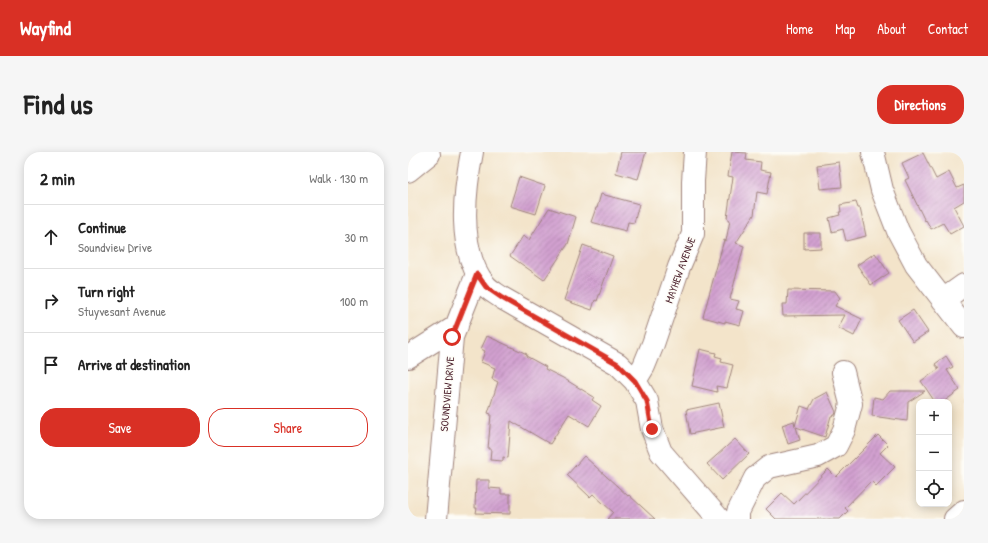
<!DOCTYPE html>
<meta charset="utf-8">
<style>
:root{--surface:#fff;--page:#f6f6f6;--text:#222;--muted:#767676;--line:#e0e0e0;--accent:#d93025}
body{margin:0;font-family:"Patrick Hand",sans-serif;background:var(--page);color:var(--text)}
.controls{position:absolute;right:12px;bottom:12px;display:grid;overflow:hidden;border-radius:8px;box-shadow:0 2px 10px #0003}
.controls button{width:36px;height:36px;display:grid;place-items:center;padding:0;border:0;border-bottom:1px solid var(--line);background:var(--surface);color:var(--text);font:20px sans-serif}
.stop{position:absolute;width:12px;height:12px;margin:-9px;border:3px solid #d93025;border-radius:50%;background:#fff}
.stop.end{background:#d93025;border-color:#fff;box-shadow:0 1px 4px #0008}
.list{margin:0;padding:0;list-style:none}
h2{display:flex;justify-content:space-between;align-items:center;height:52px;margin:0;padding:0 16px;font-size:17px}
h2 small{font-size:13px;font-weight:400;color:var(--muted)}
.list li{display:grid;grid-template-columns:26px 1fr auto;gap:12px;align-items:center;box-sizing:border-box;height:64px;padding:0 16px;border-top:1px solid var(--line)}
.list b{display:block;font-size:15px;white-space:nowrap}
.list p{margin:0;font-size:13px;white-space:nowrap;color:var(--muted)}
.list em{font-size:13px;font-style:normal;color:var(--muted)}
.actions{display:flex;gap:8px;padding:12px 16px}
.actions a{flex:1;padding:9px 0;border:1px solid var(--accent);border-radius:16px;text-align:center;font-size:14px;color:var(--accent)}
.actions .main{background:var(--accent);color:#fff}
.icon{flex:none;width:22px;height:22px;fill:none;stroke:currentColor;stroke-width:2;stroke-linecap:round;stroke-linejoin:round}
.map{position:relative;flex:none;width:556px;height:367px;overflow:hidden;border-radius:16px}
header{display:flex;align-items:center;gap:24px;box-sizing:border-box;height:56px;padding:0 20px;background:var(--accent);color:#fff}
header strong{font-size:19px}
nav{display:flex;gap:22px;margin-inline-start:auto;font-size:14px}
.intro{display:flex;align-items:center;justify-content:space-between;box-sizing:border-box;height:96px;padding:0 24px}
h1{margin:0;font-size:28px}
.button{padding:10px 18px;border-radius:16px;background:var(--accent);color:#fff;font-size:14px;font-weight:700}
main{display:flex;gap:24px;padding:0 24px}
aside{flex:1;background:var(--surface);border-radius:16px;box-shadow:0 2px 10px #0003}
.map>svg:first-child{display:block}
.building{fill:url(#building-hatch)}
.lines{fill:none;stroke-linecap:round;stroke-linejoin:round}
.minor-casing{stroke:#9e827a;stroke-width:24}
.minor{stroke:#fff;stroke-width:22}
.route{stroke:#d93025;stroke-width:5}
.labels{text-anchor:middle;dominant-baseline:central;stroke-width:3;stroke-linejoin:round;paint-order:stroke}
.street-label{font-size:11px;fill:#4a1f2b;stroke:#fdfcf7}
</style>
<header>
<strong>Wayfind</strong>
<nav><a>Home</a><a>Map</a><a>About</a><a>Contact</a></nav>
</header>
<div class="intro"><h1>Find us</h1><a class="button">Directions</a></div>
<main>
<aside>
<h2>2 min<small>Walk · 130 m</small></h2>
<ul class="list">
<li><svg class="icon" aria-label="ahead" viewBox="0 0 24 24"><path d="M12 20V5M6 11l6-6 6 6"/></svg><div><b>Continue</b><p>Soundview Drive</p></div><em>30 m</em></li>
<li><svg class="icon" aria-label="right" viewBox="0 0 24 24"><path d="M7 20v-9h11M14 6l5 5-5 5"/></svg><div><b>Turn right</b><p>Stuyvesant Avenue</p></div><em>100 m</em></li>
<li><svg class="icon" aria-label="arrive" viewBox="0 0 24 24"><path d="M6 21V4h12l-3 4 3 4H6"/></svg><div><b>Arrive at destination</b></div></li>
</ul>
<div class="actions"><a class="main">Save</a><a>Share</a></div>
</aside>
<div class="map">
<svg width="556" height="367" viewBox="0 0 556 367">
<defs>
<pattern id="building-hatch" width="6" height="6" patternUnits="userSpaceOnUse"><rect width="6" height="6" fill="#d2a0d0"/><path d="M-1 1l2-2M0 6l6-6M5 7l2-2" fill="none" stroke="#ac82a9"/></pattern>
</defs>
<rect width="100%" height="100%" fill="#fdfcf7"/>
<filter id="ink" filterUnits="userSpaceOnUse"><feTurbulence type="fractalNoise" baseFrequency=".025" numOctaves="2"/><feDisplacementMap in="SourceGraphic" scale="8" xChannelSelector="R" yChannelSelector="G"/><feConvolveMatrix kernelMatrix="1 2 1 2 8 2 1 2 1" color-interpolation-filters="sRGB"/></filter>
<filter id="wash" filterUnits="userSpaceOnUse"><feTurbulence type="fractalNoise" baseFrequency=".012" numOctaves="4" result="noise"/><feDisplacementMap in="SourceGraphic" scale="16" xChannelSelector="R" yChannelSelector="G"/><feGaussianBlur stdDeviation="0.9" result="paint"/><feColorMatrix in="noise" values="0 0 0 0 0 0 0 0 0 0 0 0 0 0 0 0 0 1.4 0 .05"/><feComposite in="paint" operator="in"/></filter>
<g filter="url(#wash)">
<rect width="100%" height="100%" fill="#f3e4ca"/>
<g id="blocks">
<path class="building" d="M213,0h25l-8,27 -22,-6z
M324,0l15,1 -1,7 15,2 -1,8 11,2 -4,22 -10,-2 -3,23 -18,28 8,3 -14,53 9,2 -3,8 8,2 -4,14 -15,-4v2l-22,-6 21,-77 2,1 4,-21 -3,-2 6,-41 -5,-1z
M515,1l13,26 13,-7 8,16 7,-3v16l-10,6 10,19 -14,8 -7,-11 -12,6 -5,-9 -1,1 -20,-41 4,-2 -7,-15z
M431,10l3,25 -22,2 -3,-24z
M111,25l26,9 -9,28 -26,-8z
M193,42l38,10 -5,19 -6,-1 -2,9 -35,-9 5,-14h1z
M448,50l2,6h2l6,28 -20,5 -3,-12 -11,3 -3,-14 11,-3 -1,-3h2l-1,-7z
M141,56l27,9 -8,27 -24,36 -34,-24 13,-20 6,4z
M396,81h17v15l-17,1z
M175,93l30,11 -16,45 -2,-1 -3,10 -28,-10z
M467,101l14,20 -18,12 -14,-20z
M380,138l47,1 5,7 -5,8 27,13 -8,17 -16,-8 7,-13 -62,1 -1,-12h5z
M505,158l15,22 -15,10 -15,-22z
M79,184l40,18 -1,2 20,11 -1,2 18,9 31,19 -2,3 9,6 -12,20 -20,-12 -19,30 -39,-23 -3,37 -5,-1v4l-13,-1 1,-11h-3l3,-35 -3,-1 10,-31 -6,-3 3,-11 -14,-6 4,-11 -4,-2z
M292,197l16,4 -1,3 7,2 -1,4 12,3 -6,23 -11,-2 1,6 -25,-6z
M538,204l7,11 -6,3 13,20 -17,12h-8l-14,-21 18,-12 -4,-5z
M482,239h35l-17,11 -1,19 -35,-5 2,-19 9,2z
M419,240l9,20 -1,3 -4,1 -6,21 -29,-10 4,13 -12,4 -6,-19 12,-4 1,5 6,-20 8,3 5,-10z
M311,251l5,24 -34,7 -4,-24z
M470,283l10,10 -8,8 15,14 -19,19 -5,-5 -26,27 3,3 -8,8h-64l-10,-10 16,-16 12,11 34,-35 8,8z
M327,287l14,15 -27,26 -15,-16z
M176,304l44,40 1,-1 26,24h-48l6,-7 -20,-18 -3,3 -23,-22z
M68,328h13v8l12,1v5h9v20l-34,-1 1,-5h-2z"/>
</g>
</g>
<g filter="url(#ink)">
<use href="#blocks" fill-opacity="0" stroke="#9e827a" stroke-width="1"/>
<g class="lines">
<g class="minor-casing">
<path id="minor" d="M64,0c-8,41 -15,99 13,133 5,6 12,9 17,13l116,66 17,17 12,20 5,28 9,23 58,67
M465,0l9,38 16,41 18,34 48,62
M0,19l21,-17
M535,148l21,-15
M0,205l49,-31
M227,229l9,-15 9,-22 26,-77 14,-33v-53l2,-29
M28,367l16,-182 25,-63
M330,367v-7l17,-34 14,-11 49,-11 18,-10 8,-16 7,-26 -8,-32
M547,367l9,-8"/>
</g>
<use href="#minor" class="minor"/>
</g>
</g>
<g class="lines" filter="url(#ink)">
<path class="route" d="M44,185l25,-63 9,13 16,11 116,66 17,17 12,20 5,28"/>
</g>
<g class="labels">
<g class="street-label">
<text transform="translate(272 118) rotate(-70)">MAYHEW AVENUE</text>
<text transform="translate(39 242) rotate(-85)">SOUNDVIEW DRIVE</text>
</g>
</g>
</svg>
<div class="controls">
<button>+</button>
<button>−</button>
<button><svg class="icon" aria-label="locate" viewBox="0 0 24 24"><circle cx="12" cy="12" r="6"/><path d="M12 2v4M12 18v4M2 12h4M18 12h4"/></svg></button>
</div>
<div class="stop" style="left:44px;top:185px"></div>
<div class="stop end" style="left:244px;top:277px"></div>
</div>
</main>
